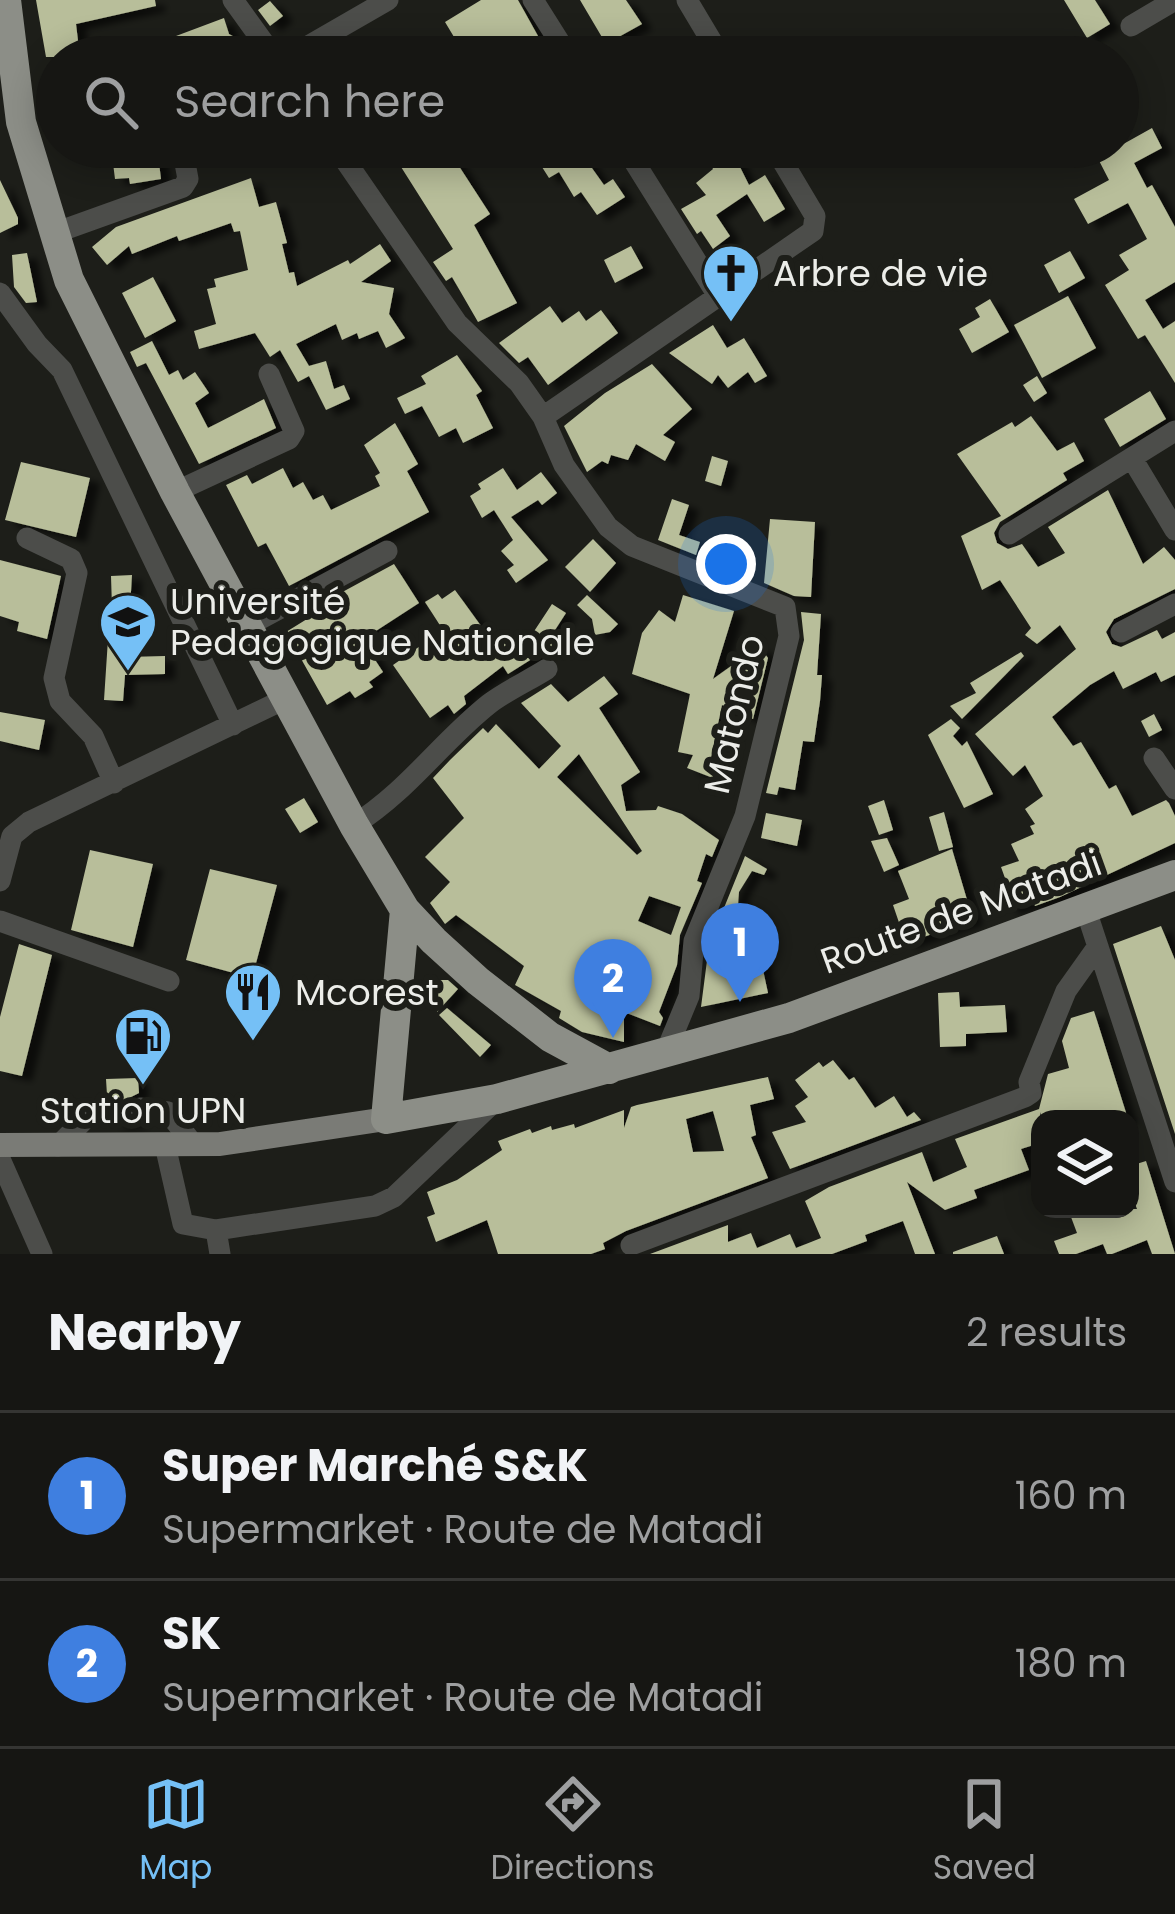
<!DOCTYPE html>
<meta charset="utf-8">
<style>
:root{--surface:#161613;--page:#232321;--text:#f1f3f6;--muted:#9e9fa0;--line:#353533;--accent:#75c0f6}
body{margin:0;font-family:Poppins,sans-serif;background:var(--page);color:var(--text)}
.controls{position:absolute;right:36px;bottom:36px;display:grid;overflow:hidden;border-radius:24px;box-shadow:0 6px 30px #0003}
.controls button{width:108px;height:108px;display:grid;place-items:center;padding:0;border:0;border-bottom:3px solid var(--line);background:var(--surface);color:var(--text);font:60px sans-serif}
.you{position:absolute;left:726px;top:564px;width:42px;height:42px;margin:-30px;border:9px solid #fff;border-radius:50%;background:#1a73e8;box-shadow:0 0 0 18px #1a73e833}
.badge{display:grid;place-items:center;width:78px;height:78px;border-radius:50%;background:var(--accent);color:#fff;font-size:39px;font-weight:700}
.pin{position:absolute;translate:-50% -99px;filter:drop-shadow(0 3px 6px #0008)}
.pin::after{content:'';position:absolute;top:63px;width:42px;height:36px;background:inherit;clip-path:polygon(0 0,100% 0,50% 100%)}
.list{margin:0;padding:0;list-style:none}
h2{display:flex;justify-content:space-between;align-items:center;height:156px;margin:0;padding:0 48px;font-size:51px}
h2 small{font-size:39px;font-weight:400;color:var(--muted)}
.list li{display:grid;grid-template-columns:78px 1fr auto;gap:36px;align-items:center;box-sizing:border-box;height:168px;padding:0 48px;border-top:3px solid var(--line)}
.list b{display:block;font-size:45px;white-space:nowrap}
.list p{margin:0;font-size:39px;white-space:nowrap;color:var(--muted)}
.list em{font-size:39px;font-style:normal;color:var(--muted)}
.icon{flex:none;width:66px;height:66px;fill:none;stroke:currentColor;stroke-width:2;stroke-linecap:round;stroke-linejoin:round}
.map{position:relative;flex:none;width:1175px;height:1254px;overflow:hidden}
.search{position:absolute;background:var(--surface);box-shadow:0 6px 30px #0003;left:36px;right:36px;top:36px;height:132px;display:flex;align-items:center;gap:30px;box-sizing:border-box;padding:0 42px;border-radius:66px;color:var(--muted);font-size:45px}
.sheet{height:492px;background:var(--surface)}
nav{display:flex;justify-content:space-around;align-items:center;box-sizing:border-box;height:168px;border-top:3px solid var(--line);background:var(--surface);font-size:33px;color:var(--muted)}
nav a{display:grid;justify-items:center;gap:6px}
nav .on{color:var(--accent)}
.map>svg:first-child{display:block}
.building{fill:#b8be9a;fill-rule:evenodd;filter:url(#shadow)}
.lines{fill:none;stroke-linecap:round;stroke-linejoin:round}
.minor{stroke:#4c4d4a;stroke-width:21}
.major{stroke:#7a7b76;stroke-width:24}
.highway{stroke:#8c8e87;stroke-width:30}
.labels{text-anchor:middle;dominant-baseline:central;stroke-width:12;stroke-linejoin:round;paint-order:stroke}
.poi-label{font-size:36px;fill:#ecede9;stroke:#1d1e19;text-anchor:start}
.street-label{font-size:36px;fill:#ecede9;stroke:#1d1e19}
</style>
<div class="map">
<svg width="1175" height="1254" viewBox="0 0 1175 1254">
<defs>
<filter id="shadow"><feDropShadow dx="10" dy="5.5" stdDeviation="3" flood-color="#0009"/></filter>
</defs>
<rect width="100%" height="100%" fill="#1d1e19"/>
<path class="building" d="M36,0h119l1,6 -80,18 4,33h-34z
M481,0h37l20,36 -23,21h-49l-21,-35z
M580,0h46l16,24 -36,20z
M1064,0h31l15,24 -23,14z
M270,1l13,15 -13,10 -12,-16z
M224,18l5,16 16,9 3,14h-128z
M353,38l13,19h-47z
M1152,128l10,20 -28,15 13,25 5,-3 23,42v55l-30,18 18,29 12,-8v62l-30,-48 -7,4 -33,-54 24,-15 -10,-15 28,-16 -19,-36 -40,21 -14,-25 35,-19 -17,-33h26z
M111,147h46l4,32 -31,5 -1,-6 -14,1z
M411,147h35l9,13 35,54 -16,11 43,78 -39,19 -26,-45 -6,4 -13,-19 20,-13 -57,-90z
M549,147h28l27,38 9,-6 12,18 -28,18 -16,-23 -7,5 -15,-25 -10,6 -14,-22z
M702,147h18l6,10 7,-4 16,32 16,-10 20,34 -21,13 -17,-28 -31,21 14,21 -17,13 -12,-18 -4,3 -16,-25 25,-14 -10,-12 17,-14z
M251,178l8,29 17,-5 11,41 -5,1 7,29 5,-1 3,14 51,-26 2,4 30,-20 11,17 -30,21 33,6 -5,26 16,24 -19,10 -8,-17 -19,8 -2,-6 -15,7 -6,-16 -40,20 13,22 17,-5 8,28 10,-4 6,14 -24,11 -17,-34 -11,6 -18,-32 -10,7 -15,-24 -56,16 -5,-18 22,-7 -9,-35 9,-2 -2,-8 34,-9 -8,-39 -6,1 -3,-9 -52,18 -2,-5 -45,18 -3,-8 -22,19 -15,-18 24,-20z
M0,180l18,38v6l-18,9z
M631,246l12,22 -28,15 -11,-23z
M1070,251l15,27 -26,15 -15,-28z
M27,253l10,49 -11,1 -12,-16 -2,-32z
M153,277l23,44 -31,17 -23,-45z
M1068,296l28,52 -54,30 -28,-53z
M990,299l19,33 -37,21 -13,-24 21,-12 -5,-9z
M550,306l12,17 17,-12 7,10 15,-11 17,23 -70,52 -20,-28 -9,6 -20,-20z
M713,325l14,23 17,-10 23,38 -12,7 -7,-11 -20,16 -10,-13 -6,9 -43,-31z
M152,341l17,34 9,-5 5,10 12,-8 14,21 -14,10 13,25 56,-29 12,29 -77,36 -53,-101 -9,4 -7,-15z
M457,355l25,36 -6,4 17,33 -30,15 -7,-15 -17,9 -17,-31 -17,8 -8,-16 29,-14 -5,-8z
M652,364l40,45 -29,26 12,7 -10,19 -29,-17 -8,16 -17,-5 -3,9 -6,-3 -15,11 -23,-46 41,-33z
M1037,376l10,17 -13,9 -11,-17z
M1150,391l16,28 -46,28 -16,-28z
M1031,416l26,35 17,-9 10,19 -21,12 4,7 -67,42 -6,11 3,10 11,6 14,-5 16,23 27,-14 -17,-26 60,-37 35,74 21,-17 11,13v29l-61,30 -8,13 6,12 9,3 36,-17 5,9 13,-7v43l-14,7 -5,-10 -33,17 -9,-18 -24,14 -38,32 21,29 8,-4 28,47 7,-4 16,31 34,-16 3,3 6,13v27l-115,54 -25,9 -1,-4 -26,7 -3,-15 5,-2 -9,-25 18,-6 -8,-17 23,-10 -4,-8 5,-2 -10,-15 18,-13 -18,-31 -12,11 -38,-42 101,-85 -16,-24 -23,19 -12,-9 6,-7 -31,-48 -18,10 -21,-54 40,-20 -44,-62 55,-32 3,5z
M395,423l23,41 -11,7 22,41 -140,74 -23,-43 -8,4 -32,-62 21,-10 5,9 31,-16 10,20 10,-6 10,18 10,-5 8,15 49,-24 -5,-10 5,-3 -16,-28z
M712,456l16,5 -7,25 -16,-5z
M21,462l69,16 -14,59 -71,-17z
M503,468l14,22 24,-18 16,21 -15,12 -4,-5 -27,17 37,43 -32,23 -9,-13 7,-5 -13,-14 12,-11 -19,-30 -12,8 -12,-22 11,-7 -3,-5z
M672,499l17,6 -10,30 21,7 -4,13 -38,-15z
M770,519l45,3 -4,75 -17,-1 -30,-13z
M593,539l23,24 -26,29 -25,-25z
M0,560l61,16 -14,63 -30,-8 2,-9 -19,-6z
M394,564l25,39 -57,37 21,32 -14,10 4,5 -18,11 -5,-7 -23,14 -41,-73 21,-13 -3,-5 9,-6z
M132,575l-5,82 38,-1v18l-40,1 -2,26 -19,-1 4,-61h5l-2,-63z
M455,590l42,58 23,-16 7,10 25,-38 14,9 -11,17 10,8 -57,36 -5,-8 -39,30 2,8 -12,10 -6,-9 -18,13 -37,-53 50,-35 -18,-28 13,-8 4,5z
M587,595l31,29 -8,8 -15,3 -3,-16 -15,-14z
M683,595l51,16 -21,68 46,-33 9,12 -15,61 -31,-14 -12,57 7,3 -4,13 -26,-10 6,-13 -15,-3 12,-58 -58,-20 10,-41 17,-23 16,12z
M801,612l20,2 -4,61h5l-2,26 -6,41 -11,-1 -8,49 -16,-3 -2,8 -11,-2 38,-153z
M1021,652l3,4 -62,63 -12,-13 26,-13 -6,-10z
M604,676l14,18 -19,14 41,64 -19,13 5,26 30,-1 2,-4 24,8 37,26 -7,17 -6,-3 -9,27 5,2 -22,52 -3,30 -18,47 4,6 -3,8 -36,-14v30l-42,-10 -23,-14 2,-7 -46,-26 9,-19 -68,-51 -11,9 -15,-21 20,-21 -25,-25 39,-39 -31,-40 17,-18 33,-32 5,5 8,-9 43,45 22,-23 -40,-43 30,-19 17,18zM579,754l63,97 -5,4 -80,-78zM649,896l32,11 -10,28 -33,-14z
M0,712l45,8 -6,30 -39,-9z
M1154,714l8,16 -13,7 -8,-16z
M951,719l9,9 -7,8 9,10 5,-5 26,53 -29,14 -36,-73z
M304,798l14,24 -18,11 -15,-24z
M884,800l9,30 -14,5 -11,-29z
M944,812l9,35 -14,4 -10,-34z
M766,813l36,7 -5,26 -36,-8z
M887,838l12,27 -15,7 -13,-31z
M952,849l21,71 -67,23 -13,-38 16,-6 -11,-28z
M90,850l63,14 -20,83 -62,-17z
M745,856l22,13 -3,6 -12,-4 -13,21 -2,28 15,-1 16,74 -67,14 8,-62z
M210,869l67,16 -25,93 -66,-18z
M1161,926l14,34v174l-62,-190z
M19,944l33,11 -30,121 -22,-5v-54z
M438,980h10l10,9 -21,23z
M959,992l1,15 45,-2 2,27 -41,2v12l-26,1 -2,-54z
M447,1008l44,37 -11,12 -41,-42z
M1094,1011l34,108h-86l-2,-7v31l-19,6 8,21 -55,20 3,8 -32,12 -38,-28 28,72h-20l-12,-33 -38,14 2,6 -35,13h-182l78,-29v17l23,-9 6,15 33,-14 6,14 25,-10 -16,-37 24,-14 93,-35 11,30 34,-15 -12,-28 84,-30 9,-35 21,-6 -7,-27 9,-23z
M833,1060l16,20 5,-3 21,31 19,-12 13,21 7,-5 7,8 -131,49 -18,-37 34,-10 -11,-16 13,-9 -13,-17 24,-18 4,5z
M768,1077l6,22 -24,6 6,30 -5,2 17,41 -142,53 -23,12 2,6 -14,5h-93l-11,-34 -51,22 -9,-25 8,-3 -8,-22 30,-12 45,-30 -4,-9 32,-12 2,4 19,-7 1,4 22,-6 1,4 49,-18v18l7,-21 6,-2zM713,1111l11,40 -31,1 -7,-33z
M138,1078l1,15 -10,5 -4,9 5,12 10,4 -31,2 9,-4 5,-12 -4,-9 -12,-5 -1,-16z
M1146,1161l29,93h-23l-5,-14 -35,14h-5l-4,-10 -27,10h-17l-5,-13 23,-8 -9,-24h69l-7,-19v-24z
M997,1236l7,18h-51v-2z"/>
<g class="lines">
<path class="minor" d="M233,0l41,57
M533,0l36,57
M687,0l34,57
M1131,26l44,-26
M289,57l99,-57
M336,147l121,176 62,60 24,34 21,48 44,62 24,19 153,61 4,29 -44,180 -51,125 -5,55 -24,58
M625,147l93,149
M52,234l131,-47 5,-8 -6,-32
M0,293l37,51 25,26 171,355
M543,417l270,-186 2,-15 -41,-69
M1133,460l42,70
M175,492l114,-53 5,-8 -25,-57
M1009,534l166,-103
M27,538l44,21 6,14 -23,105 6,23 33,35 21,47
M247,626l140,-75
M1121,632l54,-28
M1154,758l21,31
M354,825c55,-35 87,-83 135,-121 17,-13 39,-23 58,-35
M0,881l12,-45 17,-14 258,-124
M1085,907l90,275
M0,921l169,60
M140,1108l28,4 25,32
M165,1145l18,79 33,6 159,-24 19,-9 101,-96
M58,1146l33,-33 17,-3
M0,1159l42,95
M216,1230l4,24
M631,1245l394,-148 6,-4 -2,-11 37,-91 32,-45"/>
<path class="major" d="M0,1145l220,-1 166,-25"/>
<path class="highway" d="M6,0l15,122 48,158 106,212 179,333 51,85 29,31 44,40 72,56 59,32
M405,910l-19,209 111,-20 292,-81 386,-143"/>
</g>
<defs>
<g id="church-pin" transform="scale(3)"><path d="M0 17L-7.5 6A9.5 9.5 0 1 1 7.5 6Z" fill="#75c0f6" stroke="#1d1e19"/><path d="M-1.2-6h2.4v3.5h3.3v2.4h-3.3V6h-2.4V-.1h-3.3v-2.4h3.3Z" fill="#111"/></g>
<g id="university-pin" transform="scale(3)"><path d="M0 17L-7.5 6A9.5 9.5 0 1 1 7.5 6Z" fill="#75c0f6" stroke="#1d1e19"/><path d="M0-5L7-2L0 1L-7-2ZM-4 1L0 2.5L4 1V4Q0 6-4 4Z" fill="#111"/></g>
<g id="restaurant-pin" transform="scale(3)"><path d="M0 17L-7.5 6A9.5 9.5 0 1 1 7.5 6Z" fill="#75c0f6" stroke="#1d1e19"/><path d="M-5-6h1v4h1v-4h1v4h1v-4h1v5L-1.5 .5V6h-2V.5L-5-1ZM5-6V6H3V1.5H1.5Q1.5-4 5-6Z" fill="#111"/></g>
<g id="fuel-pin" transform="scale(3)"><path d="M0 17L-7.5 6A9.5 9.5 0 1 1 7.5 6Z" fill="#75c0f6" stroke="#1d1e19"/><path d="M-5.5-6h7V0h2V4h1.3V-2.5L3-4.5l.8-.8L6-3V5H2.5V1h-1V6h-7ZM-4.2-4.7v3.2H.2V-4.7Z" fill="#111"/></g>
</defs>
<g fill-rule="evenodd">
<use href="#church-pin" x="731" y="273"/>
<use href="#university-pin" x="128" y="622"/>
<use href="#restaurant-pin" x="253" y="992"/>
<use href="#fuel-pin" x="143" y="1036"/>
</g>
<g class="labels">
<g class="poi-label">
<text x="773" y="273">Arbre de vie</text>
<text x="170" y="601">Université<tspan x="170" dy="41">Pedagogique Nationale</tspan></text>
<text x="295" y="992">Mcorest</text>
<text x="143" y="1110" text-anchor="middle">Station UPN</text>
</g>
<g class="street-label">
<text transform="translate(734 714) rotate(-77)">Matondo</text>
<text transform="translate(961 912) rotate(-20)">Route de Matadi</text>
</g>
</g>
</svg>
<div class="controls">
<button><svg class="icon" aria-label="layers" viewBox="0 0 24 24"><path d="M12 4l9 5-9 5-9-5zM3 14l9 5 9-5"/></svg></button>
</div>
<div class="you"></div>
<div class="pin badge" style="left:740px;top:1002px;background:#3f7fe0">1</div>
<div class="pin badge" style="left:613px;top:1038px;background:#3f7fe0">2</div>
<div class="search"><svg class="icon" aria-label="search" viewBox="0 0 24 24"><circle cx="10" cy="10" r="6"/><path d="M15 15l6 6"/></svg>Search here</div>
</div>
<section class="sheet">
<h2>Nearby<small>2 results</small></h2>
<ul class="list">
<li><span class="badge" style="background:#3f7fe0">1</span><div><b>Super Marché S&amp;K</b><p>Supermarket · Route de Matadi</p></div><em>160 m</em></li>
<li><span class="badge" style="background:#3f7fe0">2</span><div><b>SK</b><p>Supermarket · Route de Matadi</p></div><em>180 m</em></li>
</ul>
</section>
<nav>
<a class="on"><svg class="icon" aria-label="map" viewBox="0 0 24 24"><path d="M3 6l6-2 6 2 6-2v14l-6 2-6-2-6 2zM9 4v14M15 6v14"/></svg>Map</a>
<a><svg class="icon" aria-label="directions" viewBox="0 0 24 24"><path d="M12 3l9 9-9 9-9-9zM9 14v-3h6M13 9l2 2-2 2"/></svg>Directions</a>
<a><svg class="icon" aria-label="saved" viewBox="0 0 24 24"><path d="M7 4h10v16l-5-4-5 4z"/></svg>Saved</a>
</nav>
